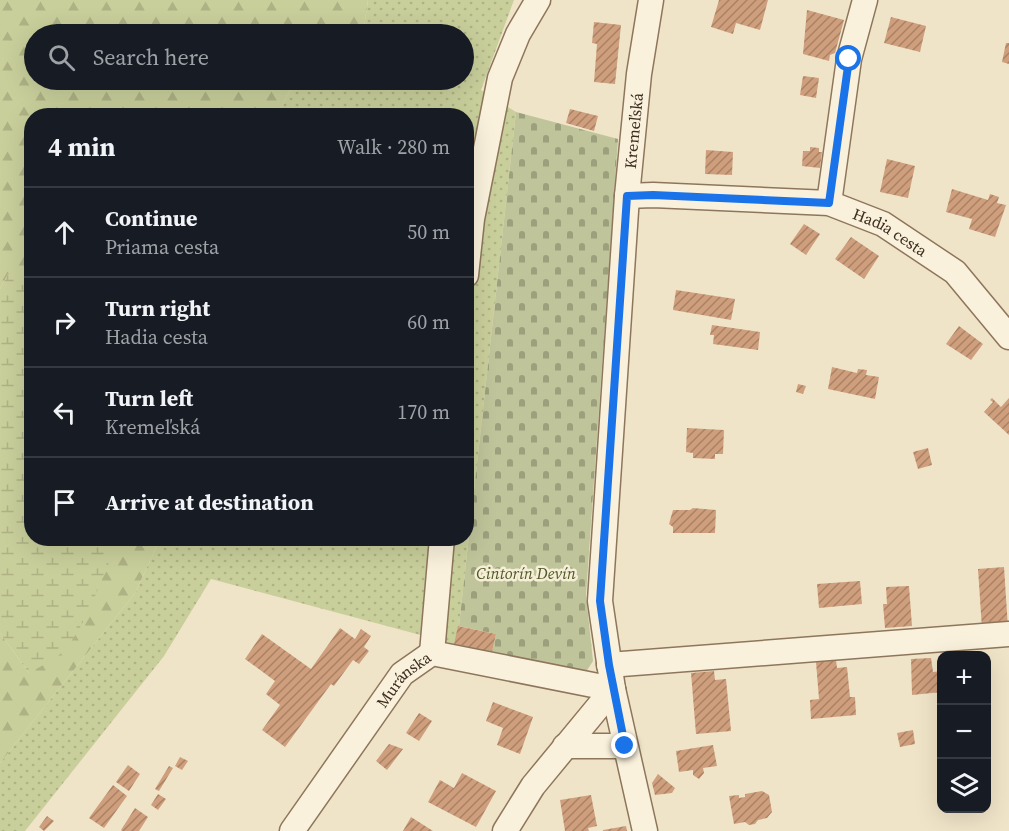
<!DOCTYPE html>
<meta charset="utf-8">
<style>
:root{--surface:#171b24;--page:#20242c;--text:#f1f3f6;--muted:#9ea1a6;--line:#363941}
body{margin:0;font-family:"Source Serif 4",serif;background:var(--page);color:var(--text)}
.controls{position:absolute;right:18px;bottom:18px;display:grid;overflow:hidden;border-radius:12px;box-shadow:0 6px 24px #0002}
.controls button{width:54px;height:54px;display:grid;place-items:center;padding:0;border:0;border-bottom:2px solid var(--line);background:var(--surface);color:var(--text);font:30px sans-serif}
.stop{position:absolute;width:18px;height:18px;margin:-14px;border:4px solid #1a73e8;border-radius:50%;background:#fff}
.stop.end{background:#1a73e8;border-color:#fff;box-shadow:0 2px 6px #0008}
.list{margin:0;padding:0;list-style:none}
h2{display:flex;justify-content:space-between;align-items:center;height:78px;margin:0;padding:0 24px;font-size:26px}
h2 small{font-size:20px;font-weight:400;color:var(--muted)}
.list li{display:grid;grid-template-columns:39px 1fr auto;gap:18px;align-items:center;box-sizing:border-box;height:90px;padding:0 24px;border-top:2px solid var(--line)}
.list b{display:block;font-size:22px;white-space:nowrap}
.list p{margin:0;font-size:20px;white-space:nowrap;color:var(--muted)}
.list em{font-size:20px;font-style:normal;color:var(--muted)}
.icon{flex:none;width:33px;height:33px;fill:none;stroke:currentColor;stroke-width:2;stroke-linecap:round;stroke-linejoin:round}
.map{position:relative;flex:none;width:1009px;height:831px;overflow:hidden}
.search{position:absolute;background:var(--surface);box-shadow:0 6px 24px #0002;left:24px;top:24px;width:450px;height:66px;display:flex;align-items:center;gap:15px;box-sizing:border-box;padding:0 21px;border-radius:33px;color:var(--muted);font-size:22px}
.panel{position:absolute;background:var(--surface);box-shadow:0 6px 24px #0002;left:24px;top:108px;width:450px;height:438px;border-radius:24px}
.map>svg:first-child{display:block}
.grass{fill:url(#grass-dots)}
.forest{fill:url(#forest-firs)}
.wetland{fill:url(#wetland-marsh)}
.cemetery{fill:url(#cemetery-stones)}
.building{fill:url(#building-hatch)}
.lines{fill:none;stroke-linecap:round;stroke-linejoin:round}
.minor-casing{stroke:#8d765c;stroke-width:27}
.minor{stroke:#faf1dc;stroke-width:24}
.route{stroke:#1a73e8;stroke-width:8}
.labels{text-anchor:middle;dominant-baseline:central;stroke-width:5;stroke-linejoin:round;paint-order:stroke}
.street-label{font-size:16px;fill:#3d2e20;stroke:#f7eed8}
.park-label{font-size:16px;font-style:italic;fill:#4d5a26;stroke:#f7eed8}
</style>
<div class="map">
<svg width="1009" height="831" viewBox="0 0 1009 831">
<defs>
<pattern id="grass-dots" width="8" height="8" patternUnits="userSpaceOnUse" patternTransform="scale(1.5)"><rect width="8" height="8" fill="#c9cf9b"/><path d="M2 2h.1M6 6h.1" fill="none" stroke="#aeb285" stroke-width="1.8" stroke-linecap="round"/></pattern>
<pattern id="forest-firs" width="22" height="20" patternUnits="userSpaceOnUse" patternTransform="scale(1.5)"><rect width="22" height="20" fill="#c9cf9b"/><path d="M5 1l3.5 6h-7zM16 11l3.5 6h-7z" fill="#aeb285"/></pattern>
<pattern id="wetland-marsh" width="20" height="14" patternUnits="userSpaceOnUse" patternTransform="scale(1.5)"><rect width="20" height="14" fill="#c9cf9b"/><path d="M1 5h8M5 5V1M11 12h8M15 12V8" fill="none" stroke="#aeb285"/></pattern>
<pattern id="cemetery-stones" width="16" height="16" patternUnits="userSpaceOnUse" patternTransform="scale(1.5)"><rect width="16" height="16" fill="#bfc49a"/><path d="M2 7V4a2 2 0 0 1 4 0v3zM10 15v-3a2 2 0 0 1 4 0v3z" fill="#9ca07d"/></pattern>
<pattern id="building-hatch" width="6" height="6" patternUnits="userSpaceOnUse" patternTransform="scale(1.5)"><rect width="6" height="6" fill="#cf9f7d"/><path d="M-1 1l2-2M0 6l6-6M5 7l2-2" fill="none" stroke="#a98266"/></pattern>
</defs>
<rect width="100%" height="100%" fill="#f0e4c8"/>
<path class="grass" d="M368,0h146l-33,90 35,22 -57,514 -5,18 -243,-65 -47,77 -139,175h-25v-68l135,-170 25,-54 306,-1v-422l-189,-1 19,-35h168v-46h-101z"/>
<path class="forest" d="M0,0h368l-5,34h-329v46h262l-19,35 -245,1 -1,158h-23l-8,15z
M121,539h39l-25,54 -135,170v-130l29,40z"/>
<path class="wetland" d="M8,274h23l1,264 89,1c-20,34 -28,75 -54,108 -8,11 -26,19 -38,26l-29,-40v-344z"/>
<path class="cemetery" d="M516,112l102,27 -32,456 7,66 -9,14 -92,-23 4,-18 -37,-8z"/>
<path class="building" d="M719,0h49l-8,30 -24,-7 -3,11 -22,-7z
M807,10l37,10 -9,33 -5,2 -1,6 -26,-7z
M891,17l35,9 -6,26 -36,-9z
M594,22l27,3 -6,59 -21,-2 3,-38 -5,-1z
M1006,43h3v21l-7,-2z
M803,76l16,2 -3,20 -16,-3z
M570,109l28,7 -4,15 -28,-8z
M810,147l9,1v4h3l-2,16 -18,-2 1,-15h7z
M706,150l27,2 -1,23 -27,-1z
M887,159l28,7 -7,32 -28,-6z
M952,189l36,11 2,-6 9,3 -2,6 9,2 -11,32 -26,-8 3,-10 -26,-7z
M804,224l16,10 -14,21 -16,-11z
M851,237l28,19 -15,23 -29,-20z
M676,290l59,9 -4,21 -58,-10z
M712,325l48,7 -2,18 -45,-6 1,-9h-4z
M959,326l24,18 -12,16 -25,-16z
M832,367l25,6 1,-4 9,1 -1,5 13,2 -4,22 -47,-10z
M798,384l8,2 -3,8 -7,-2z
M992,398l9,9 8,-9v37l-25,-23 9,-10 -3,-2z
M687,428l37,2 -1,24h-8v5l-22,-1v-5l-7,-1z
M928,448l4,17 -14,4 -5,-17z
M693,508l23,2 -1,23h-42v-6l-4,-3 4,-14h17z
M1004,567l4,61 -26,1 -4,-60z
M860,581l2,23 -43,4 -2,-24z
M909,586l3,40 -27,2 -2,-24h4l-1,-17z
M458,626l38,8 -4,18 -38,-8z
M340,628l15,11 6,-10 10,7 -7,11 5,4 -10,13 -6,-4 -19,26 -3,-2 -46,63 -23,-17 18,-25 -14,-11 9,-13 -30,-22 17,-25 49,35z
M931,658l2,14 9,-1v21l-30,3 -1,-36z
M836,660l1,8 10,-1 3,30h5l1,18 -45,4 -1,-19 9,-1 -3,-37z
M714,671l1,9 11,-1 5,52 -35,3 -5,-61z
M493,702l40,15 -13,37 -23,-9 6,-17 -17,-7z
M419,713l13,8 -13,20 -13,-8z
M913,730l2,14 -15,3 -3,-14z
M389,744l14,5 -16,21 -11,-9z
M713,745l4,21 -14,2 1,5 -5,6 -6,-4v-5l-14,2 -3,-21z
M180,757l8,4 -6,9 -7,-4z
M128,765l12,9 -11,17 -13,-9z
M169,766l4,2 -14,23 -4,-2z
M462,773l34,18 -20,36 -48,-25 12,-22 14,8z
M658,774l17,14 -3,5 -17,2 -3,-12z
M113,785l14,11 -23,32 -15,-10z
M762,791l7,4 3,17 -5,6 -9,2 -3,4 -6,1 -4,-3 -11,2 -5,-28 10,-1v3l6,-1v-3z
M158,794l8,5 -8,11 -7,-5z
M591,795l6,31 -9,2 1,3h-24l-5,-31z
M135,808l13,9 -9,14h-17l-1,-1z
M47,816l7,5 -10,10 -5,-4z
M411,817l22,14h-30z
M626,826l1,5h-24v-1z"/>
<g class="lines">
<g class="minor-casing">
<g id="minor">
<path id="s1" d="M627,196l26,-1 176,8 54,21 72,48 54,65"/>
<path d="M829,203l20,-144 16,-59"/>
<path d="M466,275l6,-56 28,-141 18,-44 20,-34"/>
<path d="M432,653l10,-115"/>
<path d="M609,665l400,-31"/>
<path d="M565,746h60"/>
<path id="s2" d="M292,831l110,-157 30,-21 181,36"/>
<path d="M505,831l28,-45 80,-97"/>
<path id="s3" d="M645,831l-32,-142 -13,-88 27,-405 12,-122 12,-74"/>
</g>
</g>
<use href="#minor" class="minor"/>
</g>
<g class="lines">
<path class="route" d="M625,746l-16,-81 -9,-64 27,-405 26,-1 176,8 20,-144"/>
</g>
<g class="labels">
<g class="street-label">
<text stroke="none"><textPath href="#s3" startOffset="706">Kremeľská</textPath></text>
<text stroke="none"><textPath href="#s1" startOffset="270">Hadia cesta</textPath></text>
<text stroke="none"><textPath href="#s2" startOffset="189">Muránska</textPath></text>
</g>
<g class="park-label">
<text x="526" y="573">Cintorín Devín</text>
</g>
</g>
</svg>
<div class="controls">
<button>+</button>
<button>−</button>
<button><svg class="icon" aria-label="layers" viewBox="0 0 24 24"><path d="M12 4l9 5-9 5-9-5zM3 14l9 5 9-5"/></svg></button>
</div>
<div class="stop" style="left:849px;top:59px"></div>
<div class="stop end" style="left:625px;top:746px"></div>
<div class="search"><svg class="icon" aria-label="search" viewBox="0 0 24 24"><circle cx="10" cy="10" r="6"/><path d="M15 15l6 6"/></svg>Search here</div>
<section class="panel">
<h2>4 min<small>Walk · 280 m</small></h2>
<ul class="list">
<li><svg class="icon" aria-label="ahead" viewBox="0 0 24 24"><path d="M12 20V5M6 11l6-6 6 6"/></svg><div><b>Continue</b><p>Priama cesta</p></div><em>50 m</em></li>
<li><svg class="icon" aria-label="right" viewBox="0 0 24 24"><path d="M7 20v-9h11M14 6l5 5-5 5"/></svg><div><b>Turn right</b><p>Hadia cesta</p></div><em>60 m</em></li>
<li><svg class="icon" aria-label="left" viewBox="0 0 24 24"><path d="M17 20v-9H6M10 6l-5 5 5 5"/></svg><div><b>Turn left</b><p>Kremeľská</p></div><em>170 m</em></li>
<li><svg class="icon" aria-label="arrive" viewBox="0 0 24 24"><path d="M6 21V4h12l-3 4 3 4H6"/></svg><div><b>Arrive at destination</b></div></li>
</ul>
</section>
</div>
